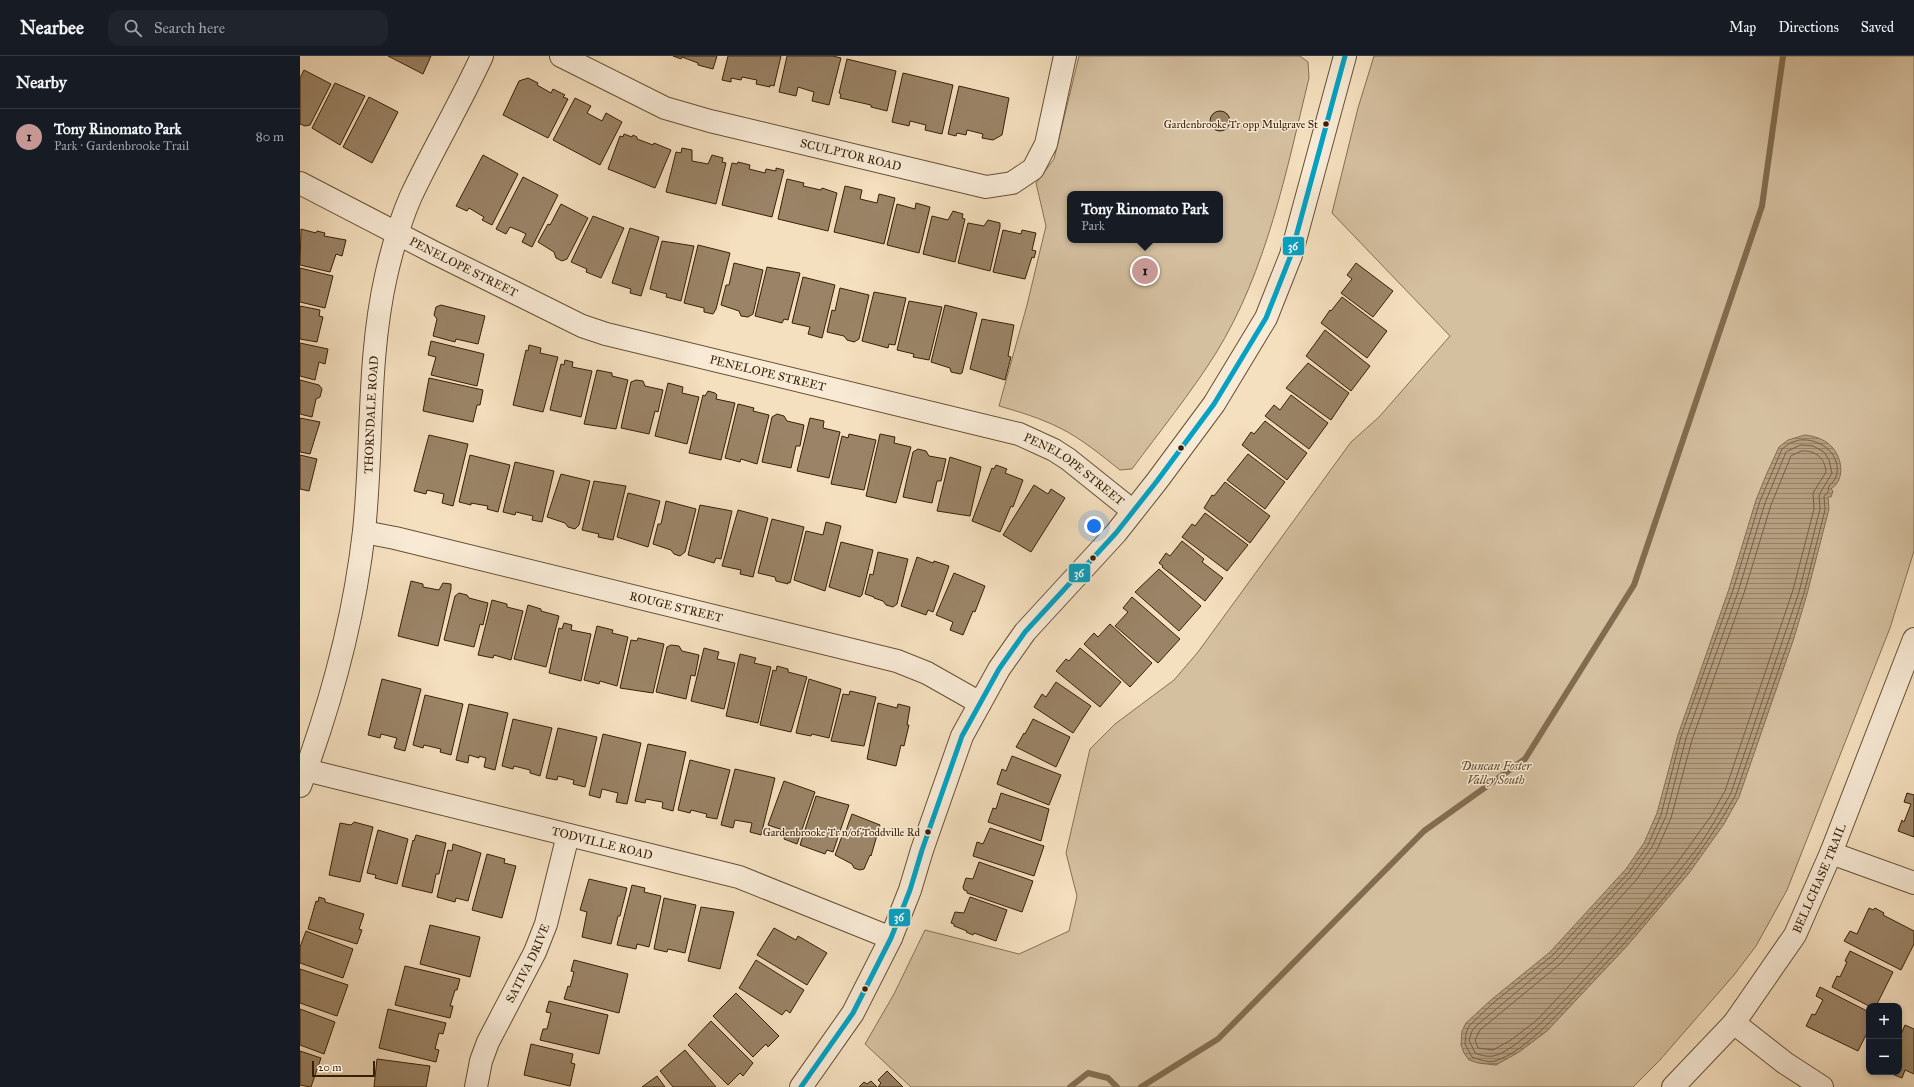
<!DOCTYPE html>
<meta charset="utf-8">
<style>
:root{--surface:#171b24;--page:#20242c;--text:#f1f3f6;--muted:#9ea1a6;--line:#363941;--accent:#c59692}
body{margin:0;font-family:"IM FELL Great Primer",serif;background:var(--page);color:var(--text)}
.controls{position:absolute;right:12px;bottom:12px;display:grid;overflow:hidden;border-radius:8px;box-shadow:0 2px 6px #0003}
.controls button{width:36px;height:36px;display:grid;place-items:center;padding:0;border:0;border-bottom:1px solid var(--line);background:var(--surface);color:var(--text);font:20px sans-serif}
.scale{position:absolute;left:12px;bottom:10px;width:63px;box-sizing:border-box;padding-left:4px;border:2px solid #382006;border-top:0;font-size:11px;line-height:14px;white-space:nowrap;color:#382006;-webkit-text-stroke:3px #f8ead5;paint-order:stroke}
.you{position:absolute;left:794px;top:470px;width:14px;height:14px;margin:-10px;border:3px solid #fff;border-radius:50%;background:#1a73e8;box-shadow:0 0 0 6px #1a73e833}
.badge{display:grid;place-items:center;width:26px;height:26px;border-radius:50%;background:var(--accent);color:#111;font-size:13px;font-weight:700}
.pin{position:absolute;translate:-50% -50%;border:2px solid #fff;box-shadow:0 1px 4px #0006}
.popup{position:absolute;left:767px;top:135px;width:156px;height:52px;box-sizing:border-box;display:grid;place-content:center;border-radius:8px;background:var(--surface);filter:drop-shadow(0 1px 3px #0005);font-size:13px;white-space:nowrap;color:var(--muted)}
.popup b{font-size:15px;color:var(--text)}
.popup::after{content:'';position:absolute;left:50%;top:100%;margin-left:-8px;border:8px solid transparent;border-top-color:var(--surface)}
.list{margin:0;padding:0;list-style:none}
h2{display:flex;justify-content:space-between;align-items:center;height:52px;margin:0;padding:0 16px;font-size:17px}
h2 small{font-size:13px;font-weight:400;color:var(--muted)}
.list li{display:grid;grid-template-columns:26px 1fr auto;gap:12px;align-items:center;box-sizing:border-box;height:56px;padding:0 16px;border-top:1px solid var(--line)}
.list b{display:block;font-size:15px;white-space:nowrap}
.list p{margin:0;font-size:13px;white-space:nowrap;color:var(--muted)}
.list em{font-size:13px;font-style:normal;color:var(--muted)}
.icon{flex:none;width:22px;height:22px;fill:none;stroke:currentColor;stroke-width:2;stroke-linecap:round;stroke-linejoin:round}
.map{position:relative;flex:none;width:1614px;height:1031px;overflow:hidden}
header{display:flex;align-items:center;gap:24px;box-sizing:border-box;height:56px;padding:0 20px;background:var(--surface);border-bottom:1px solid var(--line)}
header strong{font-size:19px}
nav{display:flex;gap:22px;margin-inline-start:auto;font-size:14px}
.search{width:280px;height:36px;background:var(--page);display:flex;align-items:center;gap:10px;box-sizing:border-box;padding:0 14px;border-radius:12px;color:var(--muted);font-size:15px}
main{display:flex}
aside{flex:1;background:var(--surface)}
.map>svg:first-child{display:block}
.green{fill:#d4bf9f;stroke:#867052;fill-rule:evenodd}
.water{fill:url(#water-rules);stroke:#826c4f}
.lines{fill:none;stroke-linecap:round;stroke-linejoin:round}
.shore{stroke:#765f42;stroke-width:1}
.stream{stroke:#826c4f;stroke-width:6}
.building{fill:#9a8366;stroke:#382006}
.minor-casing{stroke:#675034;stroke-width:24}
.tertiary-casing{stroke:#675034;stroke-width:24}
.minor{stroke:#f8ead5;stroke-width:22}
.tertiary{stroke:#f8ead5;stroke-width:22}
.bus-1-casing{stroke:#f8ead5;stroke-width:8}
.bus-1{stroke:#03a2c4;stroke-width:5}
.bus-dot{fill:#382006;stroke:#f8ead5;stroke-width:1.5}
.labels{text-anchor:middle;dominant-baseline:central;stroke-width:3;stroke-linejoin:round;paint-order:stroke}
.bus-label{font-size:11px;fill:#382006;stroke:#f8ead5;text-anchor:end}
.street-label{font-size:12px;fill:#382006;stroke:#f8ead5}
.park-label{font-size:12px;font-style:italic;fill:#5f482c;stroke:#f8ead5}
.line-badge{stroke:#f8ead5;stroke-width:1.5}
.badge-label{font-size:11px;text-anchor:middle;font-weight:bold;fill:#fff}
</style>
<header>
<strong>Nearbee</strong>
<div class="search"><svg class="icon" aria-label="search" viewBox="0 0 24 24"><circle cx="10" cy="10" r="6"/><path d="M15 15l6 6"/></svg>Search here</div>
<nav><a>Map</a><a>Directions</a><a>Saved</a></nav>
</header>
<main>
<aside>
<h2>Nearby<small></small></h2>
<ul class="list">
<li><span class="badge">1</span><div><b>Tony Rinomato Park</b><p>Park · Gardenbrooke Trail</p></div><em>80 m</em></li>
</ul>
</aside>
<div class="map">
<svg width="1614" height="1031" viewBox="0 0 1614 1031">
<defs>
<pattern id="water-rules" width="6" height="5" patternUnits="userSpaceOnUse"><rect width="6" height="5" fill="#b49e7f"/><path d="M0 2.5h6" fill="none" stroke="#938066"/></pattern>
</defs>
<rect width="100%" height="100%" fill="#f4dfbe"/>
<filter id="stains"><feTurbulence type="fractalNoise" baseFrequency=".005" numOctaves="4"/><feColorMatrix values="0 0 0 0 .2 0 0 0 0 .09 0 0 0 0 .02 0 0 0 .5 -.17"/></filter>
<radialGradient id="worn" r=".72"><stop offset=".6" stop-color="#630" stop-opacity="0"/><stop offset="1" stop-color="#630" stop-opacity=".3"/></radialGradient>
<path class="green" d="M779,0h221l8,6 1,16c-23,94 -42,192 -93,275 -25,40 -56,78 -84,116l-12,1c-19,-15 -38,-31 -60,-42 -20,-10 -40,-16 -61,-22l28,-101 19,-79 -10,-43 18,-24zM770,138h150v46h-150z
M1074,0h540v495l-24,77 -103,262 -31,56 -22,29 -75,86 -26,26h-722l-46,-43 29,-50 31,-64 94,24 50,-23 8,-35 -11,-43 24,-104 25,-25 59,-44 24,-28 153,-210 28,-25 71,-81 -118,-123 26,-105z"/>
<path class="water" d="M1505,379c9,1 19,4 26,11 11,11 15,33 0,43l2,2 -2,6h-3l1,12 -22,85 -13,44 -55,159 -15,27 -35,49 -63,74 -79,84 -28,21 -23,13 -18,-2 -9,-3 -5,-7 -3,-8 1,-14 4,-8 25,-23 59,-48 76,-83 18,-26 13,-30 21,-78 51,-146 27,-89 11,-27 12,-26 9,-7z"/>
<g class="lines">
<path class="shore" d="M1500,384c18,-2 40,12 37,33 -1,6 -4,9 -8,13 -1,2 0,4 -1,6 -1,2 -3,3 -4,4l1,14 -21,83 -14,44 -55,159c-40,73 -99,135 -156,196 -21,21 -54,60 -84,69 -7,2 -17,-2 -23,-4l-7,-13 1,-11 3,-7 24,-23 60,-48 76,-83 19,-27 13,-30 20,-79 52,-146 27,-89 22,-52 8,-6z
M1501,389l12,1 11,6 5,8 3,13 -13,22 1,14 -21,83 -68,201c-10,17 -19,34 -30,50 -27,37 -170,208 -208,213 -6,1 -13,-1 -18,-3l-6,-13 3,-9 4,-5 81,-68 75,-83 20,-28 14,-31 20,-78 52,-146 27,-89 21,-51z
M1502,395c13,-1 23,7 24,21l-13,21 1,16 -21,81 -68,201 -14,25 -34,47 -62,74 -78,83 -26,20 -18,10 -15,-2 -3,-8 5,-10 81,-67 76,-84 20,-29 14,-32 21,-78 52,-147 27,-88 20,-49z"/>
<path class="stream" d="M770,1031l18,-14 20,5 9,9
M841,1031l77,-48 206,-208 101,-72 109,-174 128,-379 21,-150"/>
</g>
<path class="building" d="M88,0h43l-8,18z
M373,0h44l-4,13 -15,-4v-2l-16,-6 -1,2z
M428,0h53l-7,30 -4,-1v2l-14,-3 1,-4 -15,-3 -1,3 -10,-2v4l-9,-2z
M487,0h46l8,2 -12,47 -17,-4 2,-9 -16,-5 -2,9 -17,-4z
M547,3l49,12 -9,40 -16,-4v-2l-31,-7 1,-4 -2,-1z
M4,14l27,14 -21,41 -5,1 -5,-2v-46z
M603,17l50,12 -11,49 -17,-4 1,-5 -16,-4 -1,5 -17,-4z
M228,22l10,5 -1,2 14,8 2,-4 12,6 -2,2 5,2 -20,39 -45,-23 16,-34z
M35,27l30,13 -25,49 -28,-17z
M659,30l50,12 -7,37 -9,5 -11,-2 1,-4 -16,-4 -1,5 -9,-2 -1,3 -8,-2z
M69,41l29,15 -26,51 -29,-16z
M275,42l16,8 -4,7 15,8 4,-8 16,9 -22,43 -47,-25z
M910 65a10 10 0 1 1 20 0a10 10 0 1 1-20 0Z
M324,78l8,3 1,-2 4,2v2l16,6 1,-2 17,7 -16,38 -47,-19 12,-33 3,1z
M382,92l10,2v11l16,3 4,-9 11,3 -1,4 4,1 -10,41 -50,-12 10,-40 5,1z
M183,99l35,19 -26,51 -10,-5 2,-3 -15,-9 -2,3 -11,-5z
M438,106l12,3 -1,4 16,4 1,-4 10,2v-3l8,2 -12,47 -50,-12 10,-42 5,1z
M223,121l35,18 -26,52 -10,-5 4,-8 -6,-3 -10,-4 -4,7 -10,-5z
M487,123l17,4 -1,3 18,4 1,-2 15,5 -9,38 -50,-12z
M545,130l17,4 -2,9 17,4 2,-9 16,4 -11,46 -50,-12z
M616,147l14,4 -11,46 -32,-8 10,-41 18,5z
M261,148l27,14 -21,41 -5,2 -6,-3 -2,-6 -16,-10 10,-18 2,1z
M653,155l10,3 -1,4 3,1 -10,43 -32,-8 9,-38 16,4z
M293,160l31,12 -23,50 -15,-6 1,-3 -16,-7z
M688,164l12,3v4l-10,44 -32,-8 10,-40 16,3z
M330,172l29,9 -18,59 -11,-3 1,-4 -19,-6z
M1,173l15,4 1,-2 8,2 -1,3 22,4 -4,16 -6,-2 -6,18 -30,-7z
M703,174l18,4 1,-4 14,3 -4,17 4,1 -2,7 -2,-1 -7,22 -32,-7z
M362,185l32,5 -13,55 -15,-4 1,-3 -17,-5z
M398,189l32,8 -14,56 -3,5 -9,-2v-4l-20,-5z
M434,207l29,7 -10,44 -5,3 -7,-1 -2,-5 -18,-6 5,-20h3z
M1056,207l37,28 -20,26 -32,-24 11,-14 -5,-4z
M467,211l33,6 -12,47 -4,-1 -2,4 -27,-7z
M0,212l33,8 -8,32 -25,-6z
M503,221l32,8 -13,53 -14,-4 2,-7 -18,-4z
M540,232l29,7 -10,44 -5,3 -7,-2 -3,-4 -17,-4 5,-22 3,1z
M574,236l32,6 -11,47 -6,-1 -1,4 -26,-7z
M1042,241l45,34 -20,27 -46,-35 9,-13 1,1z
M609,245l33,6 -13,53 -16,-3 1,-3 -17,-4z
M141,249l44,11 -7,28 -22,-5 -1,3 -22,-6 4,-17 -3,-4 2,-8z
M645,249l32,8 -15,60 -2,1 -9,-2 -1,-4 -19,-6z
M0,250l20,4 -1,6 4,1 -6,25 -17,-3z
M682,263l32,6 -6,31 3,1 -6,23 -35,-11z
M1025,274l45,36 -19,25 -45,-35z
M131,285l53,13 -7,32 -46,-11 5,-18 -8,-2z
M0,287l28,6 -3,15 -6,-2 -4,18 -15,-4z
M229,289l12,3 -1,5 18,4 -15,55 -30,-7 13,-55 2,1z
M265,304l8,2 -1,5 20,4 -11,46 -31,-7 11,-46 3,1z
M1008,307l41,30 -18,27 -45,-32z
M297,314l15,3v3l16,4 -12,49 -32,-5z
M129,322l54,12 -3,15h-3l-4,17 -50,-11z
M0,324l19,5 3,4 -2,8 -4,2 -4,18 -12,-3z
M336,324l7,1 2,5 18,4 -5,22 -3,-1 -6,23 -28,-6 10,-46z
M368,327l15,4 -1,6 17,4 -12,47 -32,-8z
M408,335l7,2 2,2 -1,4 19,4 -14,57 -32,-7 14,-58 2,1z
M991,339l37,28 -19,26 -44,-33 9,-11 6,5z
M438,348l16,4 -1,3 16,4 -12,49 -16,-5 -1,3 -15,-4z
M477,358l7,2 3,5 17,4 -4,21h-4l-5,22 -29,-6 10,-45z
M0,362l20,4 -10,32 -10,-2z
M510,362l14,3 -1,7 17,4 -11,46 -32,-7z
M965,365l42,32 -20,27 -45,-35 9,-13 3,2z
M549,378l27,6 -12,50 -33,-6 11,-48 6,2z
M580,378l15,3 -1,6 17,4 -15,56 -30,-7z
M129,379l39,9 -15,62 -11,-3 2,-9 -17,-4 -1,4 -12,-3z
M618,393l8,2 3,5 17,3 -5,22h-4l-5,22 -29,-6 10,-45z
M948,398l37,28 -20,27 -38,-29z
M0,399l17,4 -8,32 -9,-2z
M170,399l40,10 -12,47 -11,-3 1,-3 -17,-3v2l-12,-3z
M650,401l31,10 -11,49 -33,-5z
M215,406l39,9 -12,51 -10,-2 1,-4 -17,-4 -1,3 -12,-3z
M696,409l11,4 -2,4 18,7 -10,27 -2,-1 -11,26 -28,-11 20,-53 2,1z
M261,418l29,7 -11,44 -4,4 -7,-2 -3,-4 -18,-6z
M294,425l32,5 -13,54 -15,-3 1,-3 -17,-4z
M925,426l45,34 -20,27 -46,-35 8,-13 2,1z
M734,429l14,9 3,-5 14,9 -34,54 -28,-17z
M328,437l32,8 -12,46 -31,-10z
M366,445l30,8 -11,43 -5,4 -6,-2 -3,-4 -18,-6 5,-20h3z
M400,449l32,6 -11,48 -5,-1 -2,5 -26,-8z
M438,454l30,8 -15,59 -13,-3 1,-4 -19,-4z
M905,457l43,32 -21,26 -45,-34 10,-13 3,2z
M472,463l32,8 -14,56 -2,-1v2l-12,-3 -1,-4 -17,-4z
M526,466l15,4 -16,65 -31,-11 12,-49 17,4z
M882,485l22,18 -2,3 21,16 -18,23 -43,-34 1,-1 -4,-3 7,-10 4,3z
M541,486l32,8 -11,45 -2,2 -31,-10z
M578,496l30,7 -11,45 -4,3 -7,-2 -3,-4 -9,-3v-1l-9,-3 5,-20 3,1z
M617,501l16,6 1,-2 15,5 -16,46 -5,-2 -2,5 -25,-9z
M859,513l42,37 -22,25 -44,-39z
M654,517l31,13 -10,26 -2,-1 -10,24 -13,-5 3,-8 -17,-7z
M111,525l12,3v3l16,3 4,-7 8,1v5l-13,57 -40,-10z
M159,537l8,2 2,3 19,5 -5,22 -3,-1 -6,23 -30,-7 11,-44z
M832,541l48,42 -22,24 -43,-37 13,-14 -5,-4z
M192,544l15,4v3l16,4 -12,49 -17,-5 -1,3 -15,-3z
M228,549l13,4v2l18,5 -13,51 -32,-8z
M264,567l8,2 -1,5 20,4 -10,47 -32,-8 10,-45 3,1z
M810,568l42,39 -22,24 -46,-43 10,-11 4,4z
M297,570l16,4 -1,3 16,4 -11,49 -17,-5 -1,3 -15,-4z
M338,582l26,6 -11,49 -33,-5 11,-48 6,1z
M371,589l8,1 3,5 17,4 -4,21 -4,-1 -5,24 -30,-7 11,-45z
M404,592l15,4 -2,7 18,4 -11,46 -33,-8z
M780,592l41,34 -21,25 -44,-36 10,-12 3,2z
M440,598l16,4 -2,5 17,4 -13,56 -32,-7z
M477,610l11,3v3l19,5 -16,55 -31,-7 13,-55 3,1z
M82,623l39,10 -16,62 -11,-3 3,-10 -16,-4 -1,4 -12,-3z
M509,623l32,10 -12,49 -17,-4 -1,2 -15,-3z
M756,626l35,24 -18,27 -39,-26 8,-13 4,3z
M550,635l26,6 -12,49 -33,-5 12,-47 6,1z
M125,639l38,9 -12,51 -11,-3 1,-3 -17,-4 -1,3 -10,-3z
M578,647l19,5 1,-4 12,3 -3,18h2l-5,21 -3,-1 -5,21 -29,-7z
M169,648l39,9 -13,57 -11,-3 2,-9 -7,-2v2l-10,-3 -1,8 -12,-3z
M213,663l39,9 -12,48 -10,-3v-3l-16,-4 -1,3 -11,-3z
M733,663l37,18 -14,30 -40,-20 8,-14 1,1z
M258,672l39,9 -12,50 -12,-3 1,-4 -16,-4 -1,4 -11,-2z
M303,678l38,9 -14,61 -11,-2 2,-9 -16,-4 -2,9 -11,-3z
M348,688l38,8 -13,59 -11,-3 1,-5 -1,-1 -16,-3 -1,4 -10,-2z
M712,700l49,19 -12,30 -52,-21 5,-15 4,2z
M390,704l40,10 -13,49 -11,-2 1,-3 -16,-4 -1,3 -12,-3z
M435,713l40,9 -14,57 -11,-3 2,-9 -17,-3 -2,8 -12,-3z
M484,725l31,11 -18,52 -13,-5 2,-8 -18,-6z
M701,737l48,16 -8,32 -53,-19 5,-14 3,1z
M1607,737l7,2v42l-16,-6 4,-11 2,2 7,-18 -7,-2z
M516,740l33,9 -16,47 -6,-2 -2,4 -25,-9z
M552,758l28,11 -9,31 -1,-1 -6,14 -4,1 -6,-2 -2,-4 -17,-9 7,-19h2z
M54,766l19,5 -13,55 -31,-7 11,-52 11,2z
M690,772l54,18 -10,30 -61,-20 4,-14 6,2z
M78,774l30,9 -11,45 -22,-6 1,-3 -9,-2z
M116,779l30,8 -7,31h-3l-4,19 -30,-7 11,-46 1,1z
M153,788l28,9 -13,48 -12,-3 -1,4 -18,-5 11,-47 4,1z
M187,798l18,5 -1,4 12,3 -14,52 -30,-8z
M679,806l54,19 -11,31 -55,-19v-2l-3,-1 -1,-3 3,-9 7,1z
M289,823l38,9 -7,28h-2l-7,28 -29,-7 5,-25 -7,-2z
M332,829l13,3 -1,4 17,4 -12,51 -12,-3 -1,5 -19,-4z
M19,841l6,2v3l39,12 -5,15 3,1 -5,14 -49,-15 8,-28 2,1z
M670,841l37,13 -11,31 -22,-8 -1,2 -7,-3 1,-1 -13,-5v-2l-3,-1 4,-11 9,1z
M364,842l32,7 -11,48 -17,-4 -1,3 -13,-3z
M401,851l33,5 -14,57 -32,-8z
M1569,852l4,2 2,-2 9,5 -1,2 31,16v13l-13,26 -57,-29 6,-10 7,3z
M130,869l50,12 -10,40 -50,-13z
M474,872l22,12 2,-4 29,17 -20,32 -50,-30z
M6,875l47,18 -10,29 -43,-15v-16z
M1550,895l43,21 -17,34h-7l-37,-19 5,-11 3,1 7,-15 -2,-1z
M274,904l54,14 -9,39 -55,-14 4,-13 2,1 4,-15 -3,-1z
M456,904l48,30 -14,23 -4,-3 -4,5 -43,-27z
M105,910l55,13 -3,11h-2l-5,16h3l-3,12 -55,-13z
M0,913l48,16 -11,31 -37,-13z
M1520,931l49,25v17l-11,22 -52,-25 6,-12 3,1 8,-15 -7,-4z
M436,937l43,43 -11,11 -2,-3 -13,13 -40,-41z
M249,945l59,14 -9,39 -59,-14 3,-11h4l4,-16 -5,-1z
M0,953l35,13 -11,32 -24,-9z
M88,953l58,14 -3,11 -4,-1 -4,16 4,1 -3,12 -57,-14z
M411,965l42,42 -10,13 -3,-3 -12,12 -40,-40z
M1605,969l9,4v45l-9,-4 -3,8 -15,-6h12v-33z
M231,988l42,10 -2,9 4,1 -5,22 -46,-11z
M385,994l31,37h-43l-13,-16z
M0,995l21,7 -10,29 -11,-2z
M77,1003l53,7 -4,21h-52z
M587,1015l16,16h-25l3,-4 -3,-3z
M357,1020l8,11h-23z
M571,1025l6,6h-18l5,-5 3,2z"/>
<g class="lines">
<g class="minor-casing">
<g id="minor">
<path id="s1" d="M261,0l104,52 45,13 276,66 26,-4 21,-14 13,-25 19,-88"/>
<path id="s2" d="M0,127l133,69 149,74 24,8 413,100 35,16 14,9 65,52"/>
<path id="s3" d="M64,476l31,6 502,123 30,12 53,30"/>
<path id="s4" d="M6,714l433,107 152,61"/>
<path d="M1531,797l83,30"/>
<path d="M1434,967l51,40 37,24"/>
<path id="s5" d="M176,1031l5,-26 7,-19 47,-90 11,-28 22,-89"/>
</g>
</g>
<g class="tertiary-casing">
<g id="tertiary">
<path id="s6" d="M0,730c31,-82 54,-167 64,-255 9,-85 3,-170 22,-255 6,-26 14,-55 25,-80 22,-47 49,-92 71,-140"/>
<path d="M501,1031l52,-74 38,-75 19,-48 12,-40 40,-114 37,-67 26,-37 91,-99 41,-52 57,-77 52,-86 25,-63 54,-199"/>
<path id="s7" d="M1373,1031l61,-64 61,-88 36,-82 83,-214"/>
</g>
</g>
<use href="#minor" class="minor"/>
<use href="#tertiary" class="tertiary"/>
<g class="bus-1-casing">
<path id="bus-1" d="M501,1031l52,-74 38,-75 19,-48 12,-40 40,-114 37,-67 26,-37 91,-99 41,-52 57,-77 52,-86 25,-63 54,-199"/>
</g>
<use href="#bus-1" class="bus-1"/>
</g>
<g class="bus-dot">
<circle cx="1026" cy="68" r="3.5"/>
<circle cx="881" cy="392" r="3.5"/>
<circle cx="793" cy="502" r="3.5"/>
<circle cx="628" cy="776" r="3.5"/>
<circle cx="565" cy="933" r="3.5"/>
</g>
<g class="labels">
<g class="bus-label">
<text x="1018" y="68">Gardenbrooke Tr opp Mulgrave St</text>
<text x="620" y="776">Gardenbrooke Tr n/of Toddville Rd</text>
</g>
<g class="street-label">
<text stroke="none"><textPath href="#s1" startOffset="308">SCULPTOR ROAD</textPath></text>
<text stroke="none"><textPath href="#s2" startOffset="184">PENELOPE STREET</textPath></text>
<text stroke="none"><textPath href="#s2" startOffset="508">PENELOPE STREET</textPath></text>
<text stroke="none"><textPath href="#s6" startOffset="380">THORNDALE ROAD</textPath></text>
<text stroke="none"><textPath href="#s2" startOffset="832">PENELOPE STREET</textPath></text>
<text stroke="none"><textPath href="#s3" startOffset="321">ROUGE STREET</textPath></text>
<text stroke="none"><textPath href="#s4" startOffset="305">TODVILLE ROAD</textPath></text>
<text stroke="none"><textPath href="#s7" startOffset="257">BELLCHASE TRAIL</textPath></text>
<text stroke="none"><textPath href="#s5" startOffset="135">SATIVA DRIVE</textPath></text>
</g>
<g class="park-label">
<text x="1196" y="710">Duncan Foster<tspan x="1196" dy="14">Valley South</tspan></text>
</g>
</g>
<g class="line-badge">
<rect x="982" y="180" width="23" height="20" rx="4" fill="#03a2c4"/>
<rect x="768" y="507" width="23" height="20" rx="4" fill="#03a2c4"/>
<rect x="588" y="852" width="23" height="19" rx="4" fill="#03a2c4"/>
</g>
<g class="badge-label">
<text x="993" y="194">36</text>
<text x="779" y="521">36</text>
<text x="599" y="865">36</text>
</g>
<rect width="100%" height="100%" filter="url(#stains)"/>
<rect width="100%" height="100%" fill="url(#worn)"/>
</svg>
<div class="controls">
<button>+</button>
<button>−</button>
</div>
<div class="scale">20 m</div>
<div class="you"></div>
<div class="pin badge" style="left:845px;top:215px">1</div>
<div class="popup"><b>Tony Rinomato Park</b>Park</div>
</div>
</main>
